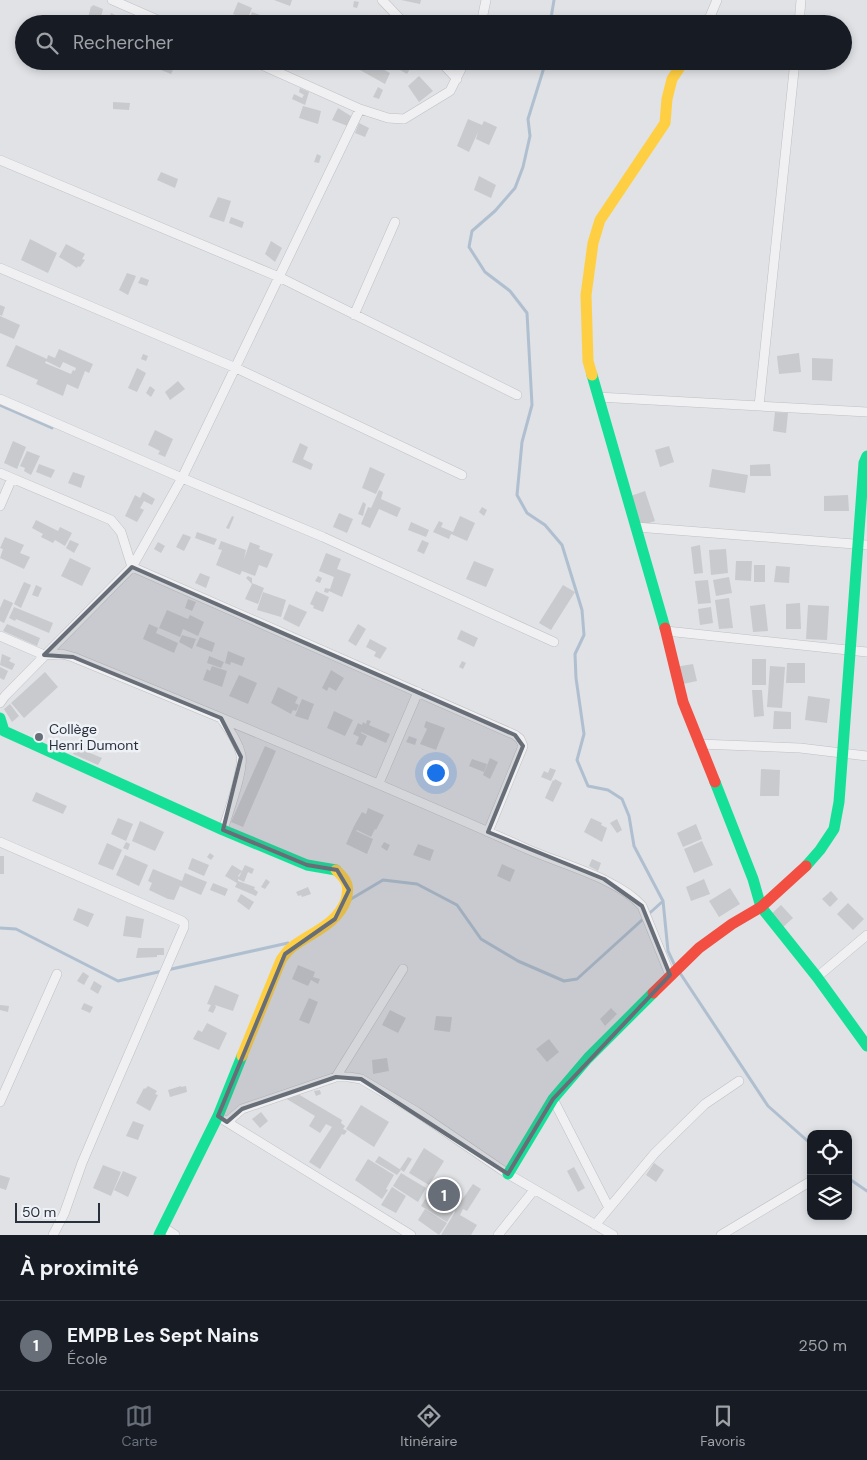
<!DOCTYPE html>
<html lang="fr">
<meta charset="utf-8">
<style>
:root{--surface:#171b24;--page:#20242c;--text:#f1f3f6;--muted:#9ea1a6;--line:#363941;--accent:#686e78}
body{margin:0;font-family:"DM Sans",sans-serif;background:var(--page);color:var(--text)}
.controls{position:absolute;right:15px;bottom:15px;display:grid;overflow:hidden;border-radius:10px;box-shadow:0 2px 8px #0003}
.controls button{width:45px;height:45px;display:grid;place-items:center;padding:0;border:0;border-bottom:1px solid var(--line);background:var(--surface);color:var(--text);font:25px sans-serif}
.scale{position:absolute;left:15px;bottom:12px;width:85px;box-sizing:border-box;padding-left:5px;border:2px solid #28303e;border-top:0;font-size:14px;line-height:18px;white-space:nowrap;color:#28303e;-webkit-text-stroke:4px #eef1f5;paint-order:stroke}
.you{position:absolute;left:435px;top:772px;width:18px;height:18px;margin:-12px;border:4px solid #fff;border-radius:50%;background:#1a73e8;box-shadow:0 0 0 8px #1a73e833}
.badge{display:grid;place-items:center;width:32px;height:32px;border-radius:50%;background:var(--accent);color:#fff;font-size:16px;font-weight:700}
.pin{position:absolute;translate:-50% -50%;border:2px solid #fff;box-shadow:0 1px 5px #0006}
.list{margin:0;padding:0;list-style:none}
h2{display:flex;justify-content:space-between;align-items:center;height:65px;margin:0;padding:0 20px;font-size:21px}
h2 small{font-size:16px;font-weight:400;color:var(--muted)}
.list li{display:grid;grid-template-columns:32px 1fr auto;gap:15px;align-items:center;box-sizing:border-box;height:90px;padding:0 20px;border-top:1px solid var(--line)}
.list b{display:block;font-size:19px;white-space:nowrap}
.list p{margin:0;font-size:16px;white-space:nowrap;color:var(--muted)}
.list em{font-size:16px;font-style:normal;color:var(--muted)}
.icon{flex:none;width:28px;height:28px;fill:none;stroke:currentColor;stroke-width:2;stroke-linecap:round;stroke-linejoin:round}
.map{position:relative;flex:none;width:867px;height:1235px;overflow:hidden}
.search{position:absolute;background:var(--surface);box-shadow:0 2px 8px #0003;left:15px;right:15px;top:15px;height:55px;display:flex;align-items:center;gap:12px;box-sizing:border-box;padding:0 18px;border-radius:28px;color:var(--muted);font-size:19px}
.sheet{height:155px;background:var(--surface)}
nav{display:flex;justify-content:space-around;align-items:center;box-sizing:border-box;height:70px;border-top:1px solid var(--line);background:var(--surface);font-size:14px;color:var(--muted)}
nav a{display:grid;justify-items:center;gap:2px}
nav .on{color:var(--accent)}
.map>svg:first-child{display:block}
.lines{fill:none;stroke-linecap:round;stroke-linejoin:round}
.stream{stroke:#afbfd0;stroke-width:3}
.building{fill:#c9cacd;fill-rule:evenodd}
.street-casing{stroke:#bec0c3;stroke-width:10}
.street{stroke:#f0f0f2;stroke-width:9}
.fast{stroke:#16e098;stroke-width:11}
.slow{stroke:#ffcf43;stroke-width:11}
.jam{stroke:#f24e42;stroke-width:11}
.marked{fill:#686e78;fill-opacity:0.2;stroke:#686e78;stroke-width:4;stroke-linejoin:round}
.poi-dot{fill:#686e78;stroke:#eef1f5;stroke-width:2}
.labels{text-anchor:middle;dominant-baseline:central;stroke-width:5;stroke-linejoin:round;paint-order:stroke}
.poi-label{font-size:14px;fill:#28303e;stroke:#eef1f5;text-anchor:start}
</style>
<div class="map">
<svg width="867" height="1235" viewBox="0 0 867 1235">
<rect width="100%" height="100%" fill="#e0e2e5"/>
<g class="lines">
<path class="stream" d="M550,24l4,-24
M546,61l-18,58 2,17 -7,31 -8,21 -20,23 -23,20 -3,16 16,25 25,19 17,22 5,92 -10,37 -5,53 10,18 18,12 17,20 20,65 2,25 -9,19 1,24 8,56 -7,26 11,26 20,4 14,9 7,17 5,30 29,55 5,50 7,15
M0,405l52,23
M351,899l32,-19 34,4 40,21 24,34 37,22 46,20 13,-2 86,-78
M0,928l16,1 102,52 170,-38
M680,973l88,133 43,38
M848,1178l19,13"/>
</g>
<path class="building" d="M274,0h18l-2,6z
M401,0h20l-1,4z
M354,1l5,1 -2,6 -4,-1z
M238,2l14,6 -5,12 -14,-6z
M93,5l10,4 -3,12 -12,-3 3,-12 1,1z
M252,12l16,6 -3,6h-18z
M111,13l23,11h-28z
M153,61h16l7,3 -5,10 -20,-8z
M364,61h4l22,12 -5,11 -25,-14z
M393,61h7l11,6 -4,7 -16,-9z
M419,76l14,15 -14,11 -11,-16z
M378,87l5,3 -4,9 -6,-2z
M300,88l9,4 -4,13 -13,-6 2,-5 8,4 2,-3 -5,-3z
M113,102l17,1 -1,7 -16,-1z
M303,106l18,5 -3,13 -19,-6z
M338,108l16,10 -4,9 -18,-7z
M468,119l14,6 2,-4 13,6 -8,18 -13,-6 2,-7 -9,20 -12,-6z
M359,123l10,5 -4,9 -10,-4z
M317,154l4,2 -2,7 -5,-1z
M161,172l17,7 -3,9 -18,-8z
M479,176l17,9 -5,13 -17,-8z
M218,197l13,4 -7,21 -15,-5z
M231,217l13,5 -2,6 -13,-5z
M30,239l27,14 -9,20 -27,-13z
M271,241l11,7 -7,14 -10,-8z
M66,244l19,10 -3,5 3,1 -5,7 -2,-1 -1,2 -18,-11z
M127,273l9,3 -8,19 -9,-5z
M141,277l8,3 -2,6 -9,-3z
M0,305l5,2 -3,9 -2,-1z
M0,316l20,9 -6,14 -14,-6z
M16,345l31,14 1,-4 7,3 4,-9 34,15 -4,9 -4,-2 -7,18 -11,-5 -4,12 -27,-12 2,-4 -32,-14zM46,361l14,7 3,-6 13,6 -1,3 -2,-1 -2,4 -26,-11z
M799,353l2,19 -22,2 -2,-18z
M143,354l5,2 -2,5 -5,-2z
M812,358l21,1 -1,22 -20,-1z
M137,368l9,5 -9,19 -9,-4z
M178,381l7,8 -15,11 -5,-8z
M150,386l5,4 -4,7 -5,-4z
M775,412l13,1 -2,20 -13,-2z
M155,430l18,9 -8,18 -7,-3 2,-3 -12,-6z
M13,441l13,6 -9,22 -13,-6z
M300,443l8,4 -5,12 10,5 -2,6 -19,-8z
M669,446l5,16 -14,5 -5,-17z
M27,451l13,5 -9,19 -7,-4 1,-3 -5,-2z
M39,464l16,6 -4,8 -15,-6z
M770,464l1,12h-21v-11z
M370,467l15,7 -9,20 -14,-6z
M712,469l36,6 -3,18 -36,-6z
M73,472l12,4 -4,12 -13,-5z
M379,490l4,2 -2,7 20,9 -4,9 -18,-8 -9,19 -9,-4 7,-17 3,1 1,-2z
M645,491l10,30 -17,6 -10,-30z
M143,492l12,7 -3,6 -8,-4 -4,7 4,2 -7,12 -12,-6 10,-21 5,3z
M848,495l1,16h-25v-15z
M363,502l3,2 -3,12 -5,-2z
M482,507l5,3 -3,6 -5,-4z
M339,513l14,6 -6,14 -14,-6z
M232,516l2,1 -5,12 -3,-1z
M460,516l15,7 -8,18 -16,-7 -2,5 -16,-7 6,-11 4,2 -2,4 12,5z
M36,520l22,11 2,-4 12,6 -7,13 -10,-6 -2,3 -12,-6 2,-3 -11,-6z
M411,522l18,8 -3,7 -18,-7z
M197,532l20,7 -3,6 -19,-7z
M183,534l8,3 -7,14 -8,-4z
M5,537l19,8 -4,8 10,4 -6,12 -24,-11 3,-9 -3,-1z
M70,540l9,4 -5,9 -8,-5z
M422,540l7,3 -5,11 -7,-3z
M221,541l25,9 -2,9 6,-17 10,4 -1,3 14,5 -6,14 -8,-3 -4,11 -13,-5 -2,4 -24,-10 6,-15 -4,-1z
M158,542l7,4 -4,7 -7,-4z
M700,545l3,28 -9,1 -3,-27z
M726,549l2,24 -17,2 -2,-25z
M326,553l15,6 -4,10 14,5 -9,23 -13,-6 -1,2 -4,-1 1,-4 5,1 4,-12 -15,-6z
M70,558l21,10 -9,18 -21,-10z
M474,561l20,8 -8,18 -20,-8z
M736,561h16l-1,20 -16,-1z
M754,565h11v17h-11z
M776,566l14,1 -1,16 -15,-1z
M200,573l10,4 -4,11 -11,-5z
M248,576l4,2v5l12,5 -6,16 -13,-5 7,-15 -6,-6z
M318,576l4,2 -2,5 -5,-2z
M729,577l3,16 -16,3 -3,-16z
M708,580l3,23 -13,1 -3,-23z
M24,582l7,3 -10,23 -7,-4z
M36,585l6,3 -4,9 -6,-2z
M563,585l12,7 -24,38 -12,-7z
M316,591l13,6 -6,15 -10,-4 1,-2 -4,-2z
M263,592l23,8 -5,17 -24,-7z
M729,598l4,30 -14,1 -4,-29z
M4,599l9,4 -9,20 -4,-2v-13z
M188,599l8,3 -4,9 -7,-3z
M800,603l1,26h-15v-25z
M289,604l18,8 -8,15 -16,-8z
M765,604l3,27 -15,1 -3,-26z
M808,605l21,1 -2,34 -21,-1z
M14,607l39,16 -4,10 -33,-14 -1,2 -6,-3z
M711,607l2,16 -13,2 -2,-16z
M167,610l21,9 2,-4 14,7 -6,14 -15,-7 -3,8 -21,-9z
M7,624l33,14 -3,8 -34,-15z
M149,624l9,4 -2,5 22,10 -4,10 -31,-14z
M358,624l8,5 -10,17 -8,-5z
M461,630l17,8 -4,9 -17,-8z
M182,635l14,4 -4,10 -13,-7z
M200,637l15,6 -3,9 -16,-6z
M370,639l17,9 -7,11 -6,-3 2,-4 -10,-5z
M228,651l17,7 -3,8 -11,-4 -1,3 -5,-2z
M2,654l9,4 -2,3 6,3 -3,6 -12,-5z
M209,656l15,6 -3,6 -14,-5z
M752,659h14v26h-14z
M462,661l4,2 -3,6 -4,-2z
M787,663h18v20h-19z
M693,664l4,17 -19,4 -3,-18z
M212,666l15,5 -5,16 -19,-7 4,-11 3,2z
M770,666l15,1 -3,41 -15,-1z
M0,667l8,4 -4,9 -4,-2z
M331,670l13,8 -8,13 -7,-4 -2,4 -5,-3z
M45,672l13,15 -34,31 -13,-15z
M239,675l18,8 -9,21 -19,-8z
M278,687l20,10 -3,6 4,2 -3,6 -3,-1 -2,4 -20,-11z
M752,690h10l2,26 -10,1z
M808,696l22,3 -3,24 -22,-3z
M302,699l12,5 -6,16 -13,-4z
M10,704l9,12 -7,6 -8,-13z
M334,711l19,9 -8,16 -18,-8z
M774,711l17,1v17h-18z
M367,720l4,1 -2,4 21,9 -4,9 -25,-11v1l6,3 -5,10 -6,-2 3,-7 -6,-3 5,-11 4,2 1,-3 3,2z
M426,721l19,7 -9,22 -16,-6 7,-15 -3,-2z
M409,736l8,3 -2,6 -9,-3z
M265,746l11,5 -33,76 -12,-5z
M76,747l26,11 -4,7 -25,-11z
M490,758l8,4 -8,17 -7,-4z
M472,759l15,5 -3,8 -15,-6z
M550,768l6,2 -5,11 -10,-4 3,-6 4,2z
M761,769l19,1 -1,26h-19z
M555,779l7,4 -9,19 -8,-4 8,-18 1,1z
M36,792l31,14 -4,8 -31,-13z
M368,808l16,7 -8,15 -1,-1 -4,8 -14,-7 -1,1 17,8 -6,15 -21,-10 8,-18 8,-14 4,2z
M118,818l15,6 -7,17 -15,-7z
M591,818l11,5 -1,2 6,3 -5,14 -18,-10z
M617,819l5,11 -5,3 -7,-10z
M140,821l24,11 -9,19 -23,-10z
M696,824l6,15 -19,8 -6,-14z
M702,841l11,24 -19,8 -10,-24z
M126,842l4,2 -2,6 -5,-2z
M384,842l6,3 -3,6 -6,-4z
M107,843l15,7 -9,20 -15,-6z
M418,844l16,6 -4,11 -17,-6z
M210,853l4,3 -3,4 -4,-3z
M125,855l23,10 -9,21 -23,-11z
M0,856h4v18h-4z
M192,858l17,7 -5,11 -16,-7z
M592,859l9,4 -3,8 -9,-5z
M502,864l13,6 -5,12 -13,-6z
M232,865l10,6 -4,5 1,1 6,-12 9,4 -2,5 -4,-2 -4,10 -6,-3v2l17,6 -1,2 4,3 -2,4 -21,-9 2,-4 -12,-7z
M153,869l29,12 3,-8 22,9 -6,13 -21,-9 -6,14 -6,-1 -19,-9 3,-7 -4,-2z
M266,879l4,3 -5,7 -4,-2z
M704,879l6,15 -19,7 -5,-14z
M213,883l15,6 -3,7 -15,-6z
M308,887l3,7 -9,3 -1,-2 -3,1 -2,-4z
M730,888l10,16 -21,13 -10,-16z
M831,891l7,8 -8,8 -8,-8z
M241,894l13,8 -5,8 -12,-9z
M848,903l16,16 -11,11 -16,-16z
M781,905l12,13 -12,11 -12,-13z
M78,908l16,6 -6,13 -15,-7z
M126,916l18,3 -3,19 -18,-2z
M138,948h26v7h-7v2l-21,1z
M298,965l17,7 -2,5 7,2 -2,5 -7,-4 -3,6 -16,-7z
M83,972l6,4 -5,9 -7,-4z
M94,981l8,5 -4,8 -8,-5z
M215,985l24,10 -6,16 -18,-6 1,2 -3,6 -5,-2 3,-6 -4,-1z
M309,998l9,4 -9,22 -10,-4z
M84,1003l9,4 -3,6 -9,-4z
M0,1005l9,1 -1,6 -8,-2z
M611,1008l6,6 -12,12 -5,-7z
M390,1010l16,8 -8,15 -16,-8z
M436,1016l16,1 -2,15 -16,-2z
M207,1023l20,10 -8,17 -26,-11 5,-9 4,2z
M549,1039l10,13 -12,10 -11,-13z
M387,1058l2,13 -16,3 -1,-14z
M148,1086l9,5 -2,3 3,1 -8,16 -14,-8 8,-15 1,1z
M181,1086v1l5,-1 1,6 -17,5 -2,-7z
M320,1090l1,4 -5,2 -2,-5z
M298,1094l44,26 -1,3 4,3 -2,3 4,2 -3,4 -2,-1 -22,35 -11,-7 23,-35 -6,-3 -6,9 -11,-7 6,-10 -30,-18z
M361,1105l28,17 -15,25 -28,-18z
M261,1112l7,9 -8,7 -8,-9z
M133,1121l11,4 -6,15 -12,-4z
M424,1148l20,13 -15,24 -20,-12z
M379,1156l22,14 -4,5 -22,-13z
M408,1157l4,2 -8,13 -4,-3z
M368,1159l26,16 -8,14 2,1 -6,9 -27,-19z
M654,1163l10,7 -8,12 -10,-7z
M103,1165l18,7 -10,24 -18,-8z
M574,1167l11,21 -7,4 -11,-21z
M123,1171l14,6 -9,20 -14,-7z
M401,1173l25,15 -8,14 -25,-16z
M0,1175l10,3 -4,12 -6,-2z
M473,1184l8,5 -14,22 -4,-2 -3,6 17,10 -6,10h-30l14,-23 -1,-1 -7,11 -26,-16 9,-15 26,17z
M392,1187l14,9 -10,17 -15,-8z
M425,1209l22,14 -8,12 -21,-15z"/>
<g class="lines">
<g class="street-casing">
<path id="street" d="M112,0l55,24
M382,0l23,24
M481,24l5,-24
M707,24l10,-24
M799,24l2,-24
M253,61l107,48 28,9 16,1 46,-28 15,-30
M440,61l17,18
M0,160l279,117 238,118
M0,268l236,100 226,107
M354,315l41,-93
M598,397l269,15
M0,399l182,79 141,59 231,105
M759,406l36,-345
M0,473l111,47 10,12 11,35 383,168 5,4 3,7 -35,86
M0,506l12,-28
M636,527l231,18
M666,631l201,21
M0,636l44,19 18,-1 11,3c152,62 304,125 454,192 34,15 92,30 115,57l28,69
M0,703l5,-7 127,-129 50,-89 178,-369
M221,718c8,12 17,23 20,37 3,16 -13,58 -18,75
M699,744l101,4 67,8
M379,783l39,-91
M0,842l182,79 2,2v4l-76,175 -26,61 -18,51 -11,21
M817,977l50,-42
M336,1077l67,-108
M553,1099l56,109
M0,1102l57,-128
M222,1119l189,116
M227,1122l15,-13 94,-32h13l12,2 56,33 91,62 105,61
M595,1225l60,-72 50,-49 34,-23
M163,1227l12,8
M498,1235l36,-45
M721,1235l90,-54"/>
</g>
<use href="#street" class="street"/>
<path class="fast" d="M592,375l73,253
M0,718l4,13 219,99 84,35 29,5
M715,782l38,97 8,28 56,70 50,69
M806,866l14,-16 14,-21 5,-27 25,-339 3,-7
M508,1174l45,-75 35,-41 65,-65
M159,1235l59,-119 24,-60"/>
<path class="slow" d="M592,375l-4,-14 -2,-66 7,-52 7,-23 65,-97 2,-24 5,-20 12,-18
M242,1056l39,-96c3,-4 6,-9 10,-12 19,-15 46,-23 55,-48 4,-14 1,-20 -10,-30"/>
<path class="jam" d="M665,628l18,74 32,80
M653,993l46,-45 33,-24 29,-17 45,-41"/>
</g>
<path class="marked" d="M132,567l383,168 8,11 -35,86 116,47 38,27 28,69 -117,124 -45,75 -147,-95 -25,-2 -94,32 -15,13 -9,-6 67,-162 50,-35 14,-29 -12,-20 -30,-5 -84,-35 18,-73 -20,-39 -148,-61 -29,-2z"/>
<circle class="poi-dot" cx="39" cy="737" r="5"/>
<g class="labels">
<g class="poi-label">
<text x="49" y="729">Collège<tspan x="49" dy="16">Henri Dumont</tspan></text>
</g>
</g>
</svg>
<div class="controls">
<button><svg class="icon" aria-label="locate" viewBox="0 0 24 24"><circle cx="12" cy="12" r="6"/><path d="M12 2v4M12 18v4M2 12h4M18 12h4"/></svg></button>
<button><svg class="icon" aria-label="layers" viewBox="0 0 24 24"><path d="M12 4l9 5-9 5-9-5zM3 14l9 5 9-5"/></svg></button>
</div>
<div class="scale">50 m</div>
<div class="you"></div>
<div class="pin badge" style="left:444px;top:1195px">1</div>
<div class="search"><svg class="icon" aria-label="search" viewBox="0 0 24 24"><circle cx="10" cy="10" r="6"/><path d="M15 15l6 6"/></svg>Rechercher</div>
</div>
<section class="sheet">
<h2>À proximité<small></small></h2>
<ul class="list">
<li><span class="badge">1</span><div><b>EMPB Les Sept Nains</b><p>École</p></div><em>250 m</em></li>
</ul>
</section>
<nav>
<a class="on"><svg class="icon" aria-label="map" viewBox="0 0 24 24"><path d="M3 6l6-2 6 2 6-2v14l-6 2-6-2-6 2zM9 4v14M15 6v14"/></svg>Carte</a>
<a><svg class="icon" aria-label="directions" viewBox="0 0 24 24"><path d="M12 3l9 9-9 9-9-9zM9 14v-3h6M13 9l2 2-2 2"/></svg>Itinéraire</a>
<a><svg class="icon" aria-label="saved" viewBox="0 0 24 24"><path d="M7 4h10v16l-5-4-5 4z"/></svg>Favoris</a>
</nav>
